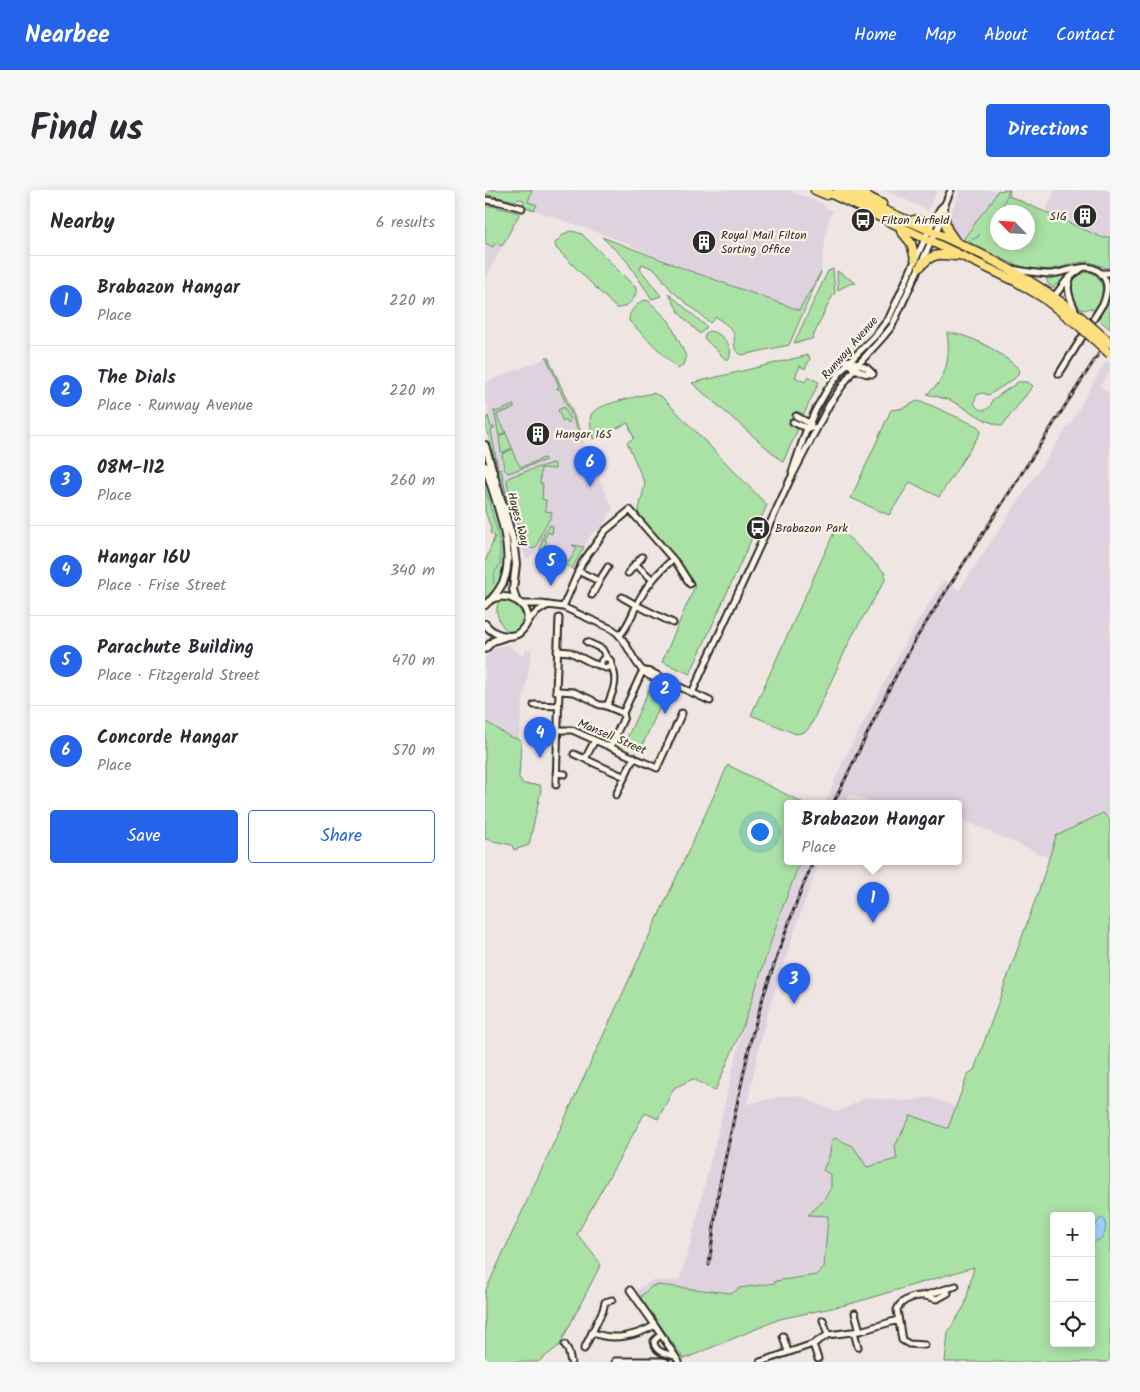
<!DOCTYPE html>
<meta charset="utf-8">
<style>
:root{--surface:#fff;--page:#f7f7f7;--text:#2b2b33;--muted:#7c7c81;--line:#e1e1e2;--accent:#2563eb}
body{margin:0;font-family:Kalam,sans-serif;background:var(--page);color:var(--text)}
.controls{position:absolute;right:15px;bottom:15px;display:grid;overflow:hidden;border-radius:5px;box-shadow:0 2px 12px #0003}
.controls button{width:45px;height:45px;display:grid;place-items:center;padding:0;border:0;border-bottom:1px solid var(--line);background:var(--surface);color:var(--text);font:25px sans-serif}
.compass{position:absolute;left:505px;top:15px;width:45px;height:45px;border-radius:50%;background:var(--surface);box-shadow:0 2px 12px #0003;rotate:295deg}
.you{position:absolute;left:274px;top:641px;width:18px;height:18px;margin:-12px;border:4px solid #fff;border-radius:50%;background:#1a73e8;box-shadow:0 0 0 8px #1a73e833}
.badge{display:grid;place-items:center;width:32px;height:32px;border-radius:50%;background:var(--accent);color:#fff;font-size:16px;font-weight:700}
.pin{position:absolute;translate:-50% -41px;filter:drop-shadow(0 1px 2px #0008)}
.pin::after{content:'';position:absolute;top:26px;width:18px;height:15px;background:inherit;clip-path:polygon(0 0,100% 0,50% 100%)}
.popup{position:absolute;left:299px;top:610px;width:178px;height:65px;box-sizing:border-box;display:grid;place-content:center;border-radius:5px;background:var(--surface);filter:drop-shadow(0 1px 4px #0005);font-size:16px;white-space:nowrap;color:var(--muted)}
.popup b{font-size:19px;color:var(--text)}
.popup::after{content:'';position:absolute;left:50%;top:100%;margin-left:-10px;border:10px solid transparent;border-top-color:var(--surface)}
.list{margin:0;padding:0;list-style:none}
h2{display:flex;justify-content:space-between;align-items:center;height:65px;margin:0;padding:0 20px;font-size:21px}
h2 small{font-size:16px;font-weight:400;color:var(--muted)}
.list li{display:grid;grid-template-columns:32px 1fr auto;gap:15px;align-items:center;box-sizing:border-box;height:90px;padding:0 20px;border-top:1px solid var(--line)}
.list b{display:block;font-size:19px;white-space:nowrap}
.list p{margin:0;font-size:16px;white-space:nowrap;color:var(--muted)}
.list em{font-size:16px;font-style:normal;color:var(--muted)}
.actions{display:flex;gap:10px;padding:15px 20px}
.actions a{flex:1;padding:11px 0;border:1px solid var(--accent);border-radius:5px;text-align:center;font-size:18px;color:var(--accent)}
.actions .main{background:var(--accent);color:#fff}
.icon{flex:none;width:28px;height:28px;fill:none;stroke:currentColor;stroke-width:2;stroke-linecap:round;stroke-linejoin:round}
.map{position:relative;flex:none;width:625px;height:1172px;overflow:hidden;border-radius:5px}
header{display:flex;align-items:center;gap:30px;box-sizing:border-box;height:70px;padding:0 25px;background:var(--accent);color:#fff}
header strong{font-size:24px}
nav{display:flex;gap:28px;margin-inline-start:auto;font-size:18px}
.intro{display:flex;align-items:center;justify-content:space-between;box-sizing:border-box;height:120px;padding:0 30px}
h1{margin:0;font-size:35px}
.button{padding:12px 22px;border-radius:5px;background:var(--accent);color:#fff;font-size:18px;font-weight:700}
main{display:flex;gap:30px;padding:0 30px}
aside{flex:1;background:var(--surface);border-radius:5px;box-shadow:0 2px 12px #0003}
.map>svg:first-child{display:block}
.built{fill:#dfd2df}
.green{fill:#aae1a5;stroke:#6a8668;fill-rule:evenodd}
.water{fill:#a1d3fe;stroke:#7290aa}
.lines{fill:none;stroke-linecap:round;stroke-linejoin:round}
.stream{stroke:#7290aa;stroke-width:1}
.minor-casing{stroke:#2b2b2b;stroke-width:9}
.tertiary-casing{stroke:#2b2b2b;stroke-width:10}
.primary-casing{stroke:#2b2b2b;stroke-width:11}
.minor{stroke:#fcf5e5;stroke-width:5}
.tertiary{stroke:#fcf5e5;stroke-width:6}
.primary{stroke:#fce080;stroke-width:8}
.rail-casing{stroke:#2b2b2b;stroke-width:3}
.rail{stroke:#fcf5e5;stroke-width:1;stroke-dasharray:4;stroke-linecap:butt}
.primary-bridge-casing{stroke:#2b2b2b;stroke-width:11;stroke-linecap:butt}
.primary-bridge{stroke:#fce080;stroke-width:8}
.labels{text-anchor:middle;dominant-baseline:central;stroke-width:4.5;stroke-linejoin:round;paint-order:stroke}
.poi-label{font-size:12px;fill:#2b2b2b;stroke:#fcf5e5;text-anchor:start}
.street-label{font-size:12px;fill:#2b2b2b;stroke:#fcf5e5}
</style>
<header>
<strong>Nearbee</strong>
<nav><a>Home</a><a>Map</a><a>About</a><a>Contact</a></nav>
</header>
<div class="intro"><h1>Find us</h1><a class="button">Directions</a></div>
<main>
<aside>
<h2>Nearby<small>6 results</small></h2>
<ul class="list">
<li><span class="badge">1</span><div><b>Brabazon Hangar</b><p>Place</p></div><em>220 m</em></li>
<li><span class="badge">2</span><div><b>The Dials</b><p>Place · Runway Avenue</p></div><em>220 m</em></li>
<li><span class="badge">3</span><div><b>08M-112</b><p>Place</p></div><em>260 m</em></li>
<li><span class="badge">4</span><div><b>Hangar 16U</b><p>Place · Frise Street</p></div><em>340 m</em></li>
<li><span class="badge">5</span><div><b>Parachute Building</b><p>Place · Fitzgerald Street</p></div><em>470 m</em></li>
<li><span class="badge">6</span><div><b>Concorde Hangar</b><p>Place</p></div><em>570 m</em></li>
</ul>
<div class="actions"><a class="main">Save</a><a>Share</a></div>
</aside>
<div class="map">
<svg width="625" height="1172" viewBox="0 0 625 1172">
<rect width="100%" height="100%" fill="#efe5e2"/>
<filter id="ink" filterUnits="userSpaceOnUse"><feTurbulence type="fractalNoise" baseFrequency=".02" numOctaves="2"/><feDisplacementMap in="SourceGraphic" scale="10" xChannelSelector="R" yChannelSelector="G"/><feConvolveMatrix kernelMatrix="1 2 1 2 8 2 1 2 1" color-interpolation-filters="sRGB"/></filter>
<g filter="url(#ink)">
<path class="built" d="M47,0h256l35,14 3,4 8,3 -2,2 -5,11 -6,48 -21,38 -144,-53 -35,-16 -86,-31 2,-5 -9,-3z
M399,0h53l-9,20z
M474,0h39l-5,10 -13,16 -17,24 -11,-10 -2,-8 1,-9 8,-20z
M570,0h55v47l-7,1 -58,-26z
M0,53l8,3 2,-3 7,3 -17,34z
M63,167l33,75 9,26 23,51 -11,19 -10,5 -20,36 -32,-19 -14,10 -14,-48 -4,-8 -23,-79v-4l3,-5v-11l-3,-1v-21z
M622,170l3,3v9l-10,14 10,8v426l-7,-7 -47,23 -7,22 -88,-39h-3v-15h-86l-22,-10 -5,10h-20l18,-43 71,-134 30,-47 15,10 116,-174 26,-47z
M22,454l13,10 5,1 1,-6 6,1 -11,64 -2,25 -9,-2 -25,-16v-63l5,-7 7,-4z
M316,672h18l-20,56 -27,81 -10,35 -15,70 35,-8 14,-1 42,17 26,-14 44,3 21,-4 27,10 -8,21 -51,31 -31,8 -13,-21 -18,-8 -3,2 -3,17 -6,13 8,5v13l-8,13 -14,14h19l-4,53 -7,7 -41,6 -1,2 -36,5 -9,5 -48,-6 -30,-1 -7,5 -4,7 -5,-8 16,-9h26l3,-6 9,-30 54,-221 36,-110z"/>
<path class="green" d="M0,0h47l-4,12 9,3 -3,5 -11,-4 1,-6 -5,-1 -4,2 -30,-7z
M513,0l3,1 1,-1h8l-1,6 94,42 7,-1v31c-9,0 -16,-7 -26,-6 -14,1 -27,8 -42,8 -28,-1 -53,-20 -79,-30l17,-24 13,-16zM512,22h30v30h-30z
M0,16h7l28,7 -18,33 -7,-3 -2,4 -8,-4z
M85,41l6,1 6,2 54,54c2,10 -10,21 -20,20l-60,-60 -1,-5 9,-9z
M117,47l86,33 111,40 22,-38 -32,73 -47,10c-13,-6 -4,-15 -10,-25 -4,-5 -11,-9 -16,-13l-6,6 -39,-33 -15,-20 -14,-6 -2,5 21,27 -9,3 -26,-39z
M437,58l4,2 -36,73 -8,11 -18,19 -2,-2 16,-15z
M348,79l2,24 -6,9 -17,37 -18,4 34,-72z
M352,82v-1l19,12 -7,1 -11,6z
M584,82l-10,13 -3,-1 -3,4 -5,-4 -2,-9 8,2z
M605,82c17,7 14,26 5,39l-5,-3 -5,2 -4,-1c-11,-14 -15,-35 9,-37z
M183,103l39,34 -7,7 -20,-20z
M625,109v30l-13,-11z
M160,110l4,1 20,20 17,35 -3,9 -5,4 -49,-48c-1,-9 8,-18 16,-21z
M224,141c12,1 26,16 20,28h-4l-21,-21 2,-5z
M462,143c23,0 55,20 72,36l-1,5 -3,4 -26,17 -7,-2 -5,2 -3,7c4,12 17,10 18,-2l26,-18h10l5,4 -31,40 -15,-5 -37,-21 -23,-6c3,-3 7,-6 10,-9 11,-13 13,-35 10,-52z
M324,165l1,4 -5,10 -5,-3 -5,11 10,5 3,-5 11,5 -15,32 -8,-3 -6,14 8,4 -15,33 -91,-79z
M61,167h2l33,75h-2l-20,-44 -2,1v-1l2,-2z
M365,180l-15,21 -8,8 -12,23h-2l11,-22 9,-9 14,-20z
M168,203l9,4 105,108 -77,169 -28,-12 33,-76 -19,-27 -38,-46 7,-29 -18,-42 7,-4 -6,-15 -35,16c-1,-7 -4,-17 -2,-24 4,-11 49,-19 62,-22z
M434,210l58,26 4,4 -2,5 -40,62 -29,-15 -21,33 -38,-17 40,-88 13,-2z
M29,215v3l-16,6 -1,2 4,9h1l4,7 -7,4 -5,-26 2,2z
M79,217l6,13 -1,2 -2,1 -2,-4 -2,3 -5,-12z
M3,226l3,11h3v2l-3,1 7,39h3l7,35 -23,-79v-4z
M21,243l6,15 -11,5 -2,-16z
M28,259l2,9 6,9 23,-9 2,2 -38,13 -4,-4 -2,-15z
M67,273l3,1v5l-14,-1 -1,15 3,1 -1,15 4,1 -1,11 7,1c-1,8 -8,14 -11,22 -2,6 -2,11 -7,15 -4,-1 -4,-1 -7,-4 -8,-8 -19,-53 -20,-66l5,-3z
M0,287c9,30 37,100 0,120v-35l10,-26 -5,-3 1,-5 -6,-17z
M65,335l3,1 -1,8 -4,-2 -4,8 3,1 -3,6 25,15 8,-14 -5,-3 12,2 -12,22 -32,-19 4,-17z
M352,336l48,47v7l-33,56 -42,91c-4,5 -8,6 -14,7l-45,-19z
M17,409l18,7 3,5 -2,2 1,3 2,3c-9,35 -39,-8 -22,-20z
M165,497v2l15,7 -24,52 -24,-11 1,-3 9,4z
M0,531l25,16 9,2 2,2 -2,37 4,6 17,1 1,5 -12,55 -15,5 -2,-5 -27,-6z
M243,575l77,39h-17v58h12l-20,52 -36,110 -29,67 -22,-12 -19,9 -16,31 -13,-6 -68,121 24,30 -42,82 -21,16h-53v-70z
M618,623l7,7v542h-165l3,-30 17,-27 9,-38 -124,37 -70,15 -96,40 -43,-61v-2l11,-10 6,-1 72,8 4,-1 5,-4 36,-5v-2l42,-6 7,-7 4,-52 -20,-1 15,-14 8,-13v-13l-8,-5 6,-13 3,-17 3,-2 18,8 14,21 30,-8 -2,-13 16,-31 35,13h2l20,-54 6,-4 66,-183 16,-51zM569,1026h37v127h-37z"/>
<path class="water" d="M617,1028l3,2c2,11 -1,21 -14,22v-11l9,-12z"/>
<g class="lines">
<path class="stream" d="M517,18l7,-18
M483,51l10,-4 1,-3
M0,297l13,48 2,13v16l-5,8 -2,12"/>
<g class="minor-casing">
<path id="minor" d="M0,10l15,2 22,6
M527,79c13,2 26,5 39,5 17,-1 40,-16 52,2 6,8 4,16 1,26l-45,72
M616,83h9
M568,108l13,-17 5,-5
M592,124c-5,-11 -13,-26 -6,-37 2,-3 7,-6 10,-8
M357,167c7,9 19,18 31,17
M362,170l20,8 6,6
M311,226l15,8
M308,232c8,4 14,7 24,6
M307,282l14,-41 10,-22 11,-19 18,-24 30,-30 14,-18 44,-97 7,-12 5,-5
M150,374l17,15
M93,381l21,10
M143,383l14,-16
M107,405l9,-17 7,-11
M137,407l14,8 37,18
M37,414h19l22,3 49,22c20,12 22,51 51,50
M78,417l19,-44 23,-32 25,-21 48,55 12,19
M42,433c6,-9 12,-14 22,-18
M135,445c9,-10 13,-23 19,-35 9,-17 20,-28 34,-41
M102,452l15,7 5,9
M72,461l13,1 22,11 9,3
M116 473a5 5 0 1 1 10 0a5 5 0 1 1-10 0Z
M159,481c7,0 14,4 19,8l47,22
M74,501l15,1 18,8c2,3 8,6 12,5l19,8
M207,503l98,-213 39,-75 25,-36 30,-33 8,-10 52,-112 1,-10 6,-14
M49,515l25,1
M122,516c6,-14 12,-27 4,-41
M73,540h14l85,38 25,-55
M126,556l13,-29 -1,-4 20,-43
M89,564l51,23
M100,569l10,-19
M71,583l9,1
M71,595l3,-94h-3l3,-73
M131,605l18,-38
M145,1100l27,38 22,34
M438,1106l33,-10
M370,1123l5,18
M338,1130l5,15
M107,1142c19,10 45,4 63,-7
M369,1142l4,15
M176,1144l-7,7c0,11 12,13 21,15
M298,1146l5,16
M328,1154l5,15
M80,1155l3,5 3,12
M440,1155l-16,-1 -7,-4 -5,-30c3,-10 18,-15 28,-14 4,1 8,2 12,3l11,-6
M99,1159l19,-39 2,-8 7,-2
M130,1171h47l4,1
M275,1172l53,-18 15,-9 32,-4 38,-11"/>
</g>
<g class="tertiary-casing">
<path id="tertiary" d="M0,255l28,95 3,24 -3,25 3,11
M0,276c9,30 31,84 19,114 -3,8 -8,14 -13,20
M0,415c18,-22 57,4 37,25 -3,4 -8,6 -14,6 -9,0 -18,-5 -23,-12
M0,459l8,-8 12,-4"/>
</g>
<g class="primary-casing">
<path id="primary" d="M330,0l12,5
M338,0l194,92 25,15 35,27
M353,0c84,38 172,69 244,128
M370,0l27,14
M459,24l3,15 9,13
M429,30l12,2 7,-1
M416,41l10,12 4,16
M435,77c12,-14 18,-13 35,-11"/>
</g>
<use href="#minor" class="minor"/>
<use href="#tertiary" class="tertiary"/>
<use href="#primary" class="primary"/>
<g class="rail-casing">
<path id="rail" d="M348,614l59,-121 25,-46 38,-60 155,-241
M224,1075l10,-77 32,-149 13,-45 17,-49 17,-47 15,-36"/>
</g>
<use href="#rail" class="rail"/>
<g class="primary-bridge-casing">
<path id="primary-bridge" d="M597,128l28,25
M592,134l33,30"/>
</g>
<use href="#primary-bridge" class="primary-bridge"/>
</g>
</g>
<defs>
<g id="building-disc" transform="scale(1.25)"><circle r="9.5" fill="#2b2b2b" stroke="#fcf5e5"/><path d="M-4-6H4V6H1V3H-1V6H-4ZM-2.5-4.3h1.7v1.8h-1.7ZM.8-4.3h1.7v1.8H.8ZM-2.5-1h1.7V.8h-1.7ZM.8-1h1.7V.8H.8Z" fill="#fff"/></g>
<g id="bus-disc" transform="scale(1.25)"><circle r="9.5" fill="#2b2b2b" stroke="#fcf5e5"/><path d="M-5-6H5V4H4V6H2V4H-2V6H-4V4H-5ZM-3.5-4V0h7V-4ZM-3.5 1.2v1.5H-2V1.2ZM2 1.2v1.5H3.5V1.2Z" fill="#fff"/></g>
</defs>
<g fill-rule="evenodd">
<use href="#building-disc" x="600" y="26"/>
<use href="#bus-disc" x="378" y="30"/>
<use href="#building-disc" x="219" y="52"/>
<use href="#building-disc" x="53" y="244"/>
<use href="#bus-disc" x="273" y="338"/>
</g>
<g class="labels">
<g class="poi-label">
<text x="582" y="26" text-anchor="end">SIG</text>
<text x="396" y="30">Filton Airfield</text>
<text x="236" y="45">Royal Mail Filton<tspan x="236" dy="14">Sorting Office</tspan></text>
<text x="70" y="244">Hangar 165</text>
<text x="290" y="338">Brabazon Park</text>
</g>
<g class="street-label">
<text transform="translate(365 158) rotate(-49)">Runway Avenue</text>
<text transform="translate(33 329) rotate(75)">Hayes Way</text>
<text transform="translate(127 547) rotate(23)">Mansell Street</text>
</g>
</g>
</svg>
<div class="controls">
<button>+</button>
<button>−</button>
<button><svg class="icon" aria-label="locate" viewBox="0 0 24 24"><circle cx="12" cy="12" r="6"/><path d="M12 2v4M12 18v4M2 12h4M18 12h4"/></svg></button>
</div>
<svg class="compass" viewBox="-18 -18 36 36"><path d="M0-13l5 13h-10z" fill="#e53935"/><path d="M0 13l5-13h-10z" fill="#7c7c81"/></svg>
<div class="you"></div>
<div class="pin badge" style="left:388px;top:733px">1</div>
<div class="popup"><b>Brabazon Hangar</b>Place</div>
<div class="pin badge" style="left:180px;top:524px">2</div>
<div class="pin badge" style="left:309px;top:814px">3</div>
<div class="pin badge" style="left:55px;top:568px">4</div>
<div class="pin badge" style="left:66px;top:396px">5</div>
<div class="pin badge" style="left:105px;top:297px">6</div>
</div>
</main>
